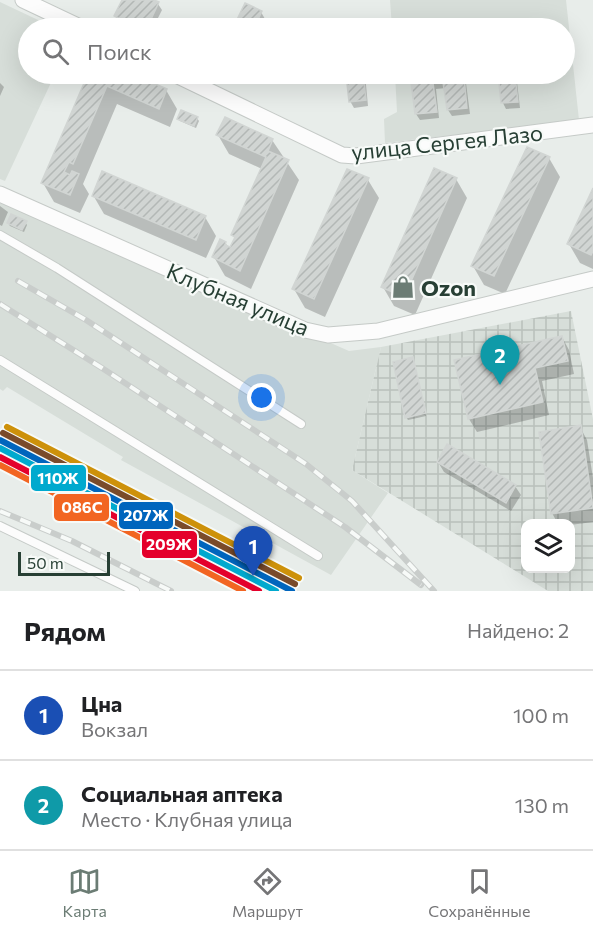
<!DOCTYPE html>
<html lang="ru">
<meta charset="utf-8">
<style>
:root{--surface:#fff;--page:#f6f6f6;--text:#202124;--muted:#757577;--line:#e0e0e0;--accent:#6b7c74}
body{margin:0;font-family:Commissioner,sans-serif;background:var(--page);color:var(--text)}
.controls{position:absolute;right:18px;bottom:18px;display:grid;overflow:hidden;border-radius:12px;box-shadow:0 6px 24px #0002}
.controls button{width:54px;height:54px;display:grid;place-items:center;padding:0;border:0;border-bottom:2px solid var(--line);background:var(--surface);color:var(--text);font:30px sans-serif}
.scale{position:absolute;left:18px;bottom:15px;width:92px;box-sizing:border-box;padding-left:6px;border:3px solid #273f34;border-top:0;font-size:16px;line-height:21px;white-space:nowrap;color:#273f34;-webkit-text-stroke:4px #f7faf8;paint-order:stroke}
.you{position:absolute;left:262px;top:398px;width:21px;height:21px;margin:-15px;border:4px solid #fff;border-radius:50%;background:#1a73e8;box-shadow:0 0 0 9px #1a73e833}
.badge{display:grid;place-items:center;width:39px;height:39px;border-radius:50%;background:var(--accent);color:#fff;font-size:20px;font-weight:700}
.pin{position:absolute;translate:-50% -50px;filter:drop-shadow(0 2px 3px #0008)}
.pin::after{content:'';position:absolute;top:32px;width:21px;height:18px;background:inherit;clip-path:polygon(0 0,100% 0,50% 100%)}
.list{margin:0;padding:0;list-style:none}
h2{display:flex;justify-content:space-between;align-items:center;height:78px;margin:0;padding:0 24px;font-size:26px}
h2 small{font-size:20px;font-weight:400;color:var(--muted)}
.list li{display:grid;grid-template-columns:39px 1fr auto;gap:18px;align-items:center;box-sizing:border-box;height:90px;padding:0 24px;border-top:2px solid var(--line)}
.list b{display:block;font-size:22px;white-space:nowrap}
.list p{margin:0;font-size:20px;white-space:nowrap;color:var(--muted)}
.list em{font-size:20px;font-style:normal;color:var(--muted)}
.icon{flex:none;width:33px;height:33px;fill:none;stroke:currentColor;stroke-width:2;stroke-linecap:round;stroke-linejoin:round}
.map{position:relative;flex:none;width:593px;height:591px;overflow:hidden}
.search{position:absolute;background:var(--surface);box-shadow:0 6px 24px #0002;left:18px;right:18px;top:18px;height:66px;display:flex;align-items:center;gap:15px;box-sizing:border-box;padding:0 21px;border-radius:33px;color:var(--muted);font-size:22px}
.sheet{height:258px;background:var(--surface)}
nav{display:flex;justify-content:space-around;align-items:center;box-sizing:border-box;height:84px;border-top:2px solid var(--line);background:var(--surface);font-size:16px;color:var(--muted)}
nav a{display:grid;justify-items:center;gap:3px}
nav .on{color:var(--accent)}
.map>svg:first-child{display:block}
.built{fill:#d7ded9}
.industrial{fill:url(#industrial-grid);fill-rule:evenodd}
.shadow{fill:#0003}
.building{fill:url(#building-hatch);stroke:#d1d5d3;stroke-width:1.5}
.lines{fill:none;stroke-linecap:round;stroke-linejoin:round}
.lane-casing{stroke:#c5cac7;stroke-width:10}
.street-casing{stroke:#c5cac7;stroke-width:17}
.lane{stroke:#fcfcfc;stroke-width:8}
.street{stroke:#fcfcfc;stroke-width:15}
.rail-casing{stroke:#c9cdcb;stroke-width:6}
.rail{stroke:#f7faf8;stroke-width:4;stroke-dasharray:11;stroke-linecap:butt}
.rail-1-casing{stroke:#f7faf8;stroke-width:10}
.rail-2-casing{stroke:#f7faf8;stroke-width:10}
.rail-3-casing{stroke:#f7faf8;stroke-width:10}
.rail-4-casing{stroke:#f7faf8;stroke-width:10}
.rail-5-casing{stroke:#f7faf8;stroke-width:10}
.rail-6-casing{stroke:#f7faf8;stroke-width:10}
.rail-1{stroke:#0065bd;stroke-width:6}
.rail-2{stroke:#00a9ce;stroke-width:6}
.rail-3{stroke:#7a4b2a;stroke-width:6}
.rail-4{stroke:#e4002b;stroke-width:6}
.rail-5{stroke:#cd910a;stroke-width:6}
.rail-6{stroke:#f26522;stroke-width:6}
.labels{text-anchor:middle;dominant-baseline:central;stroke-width:4.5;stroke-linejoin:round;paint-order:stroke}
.street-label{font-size:22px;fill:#273f34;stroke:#f7faf8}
.poi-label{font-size:22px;font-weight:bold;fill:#273f34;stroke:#f7faf8;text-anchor:start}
.line-badge{stroke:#f7faf8;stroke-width:2}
.badge-label{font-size:16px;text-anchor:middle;font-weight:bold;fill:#fff}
</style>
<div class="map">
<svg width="593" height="591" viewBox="0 0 593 591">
<defs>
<pattern id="industrial-grid" width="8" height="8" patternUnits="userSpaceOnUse" patternTransform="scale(1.5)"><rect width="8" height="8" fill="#d7ded9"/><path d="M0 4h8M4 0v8" fill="none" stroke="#b9c0bb"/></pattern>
<pattern id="building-hatch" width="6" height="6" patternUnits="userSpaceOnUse" patternTransform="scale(1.5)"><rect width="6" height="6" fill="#d1d5d3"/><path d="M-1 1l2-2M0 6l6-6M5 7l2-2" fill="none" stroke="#b3b8b6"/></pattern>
</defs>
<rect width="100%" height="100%" fill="#e8edea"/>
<path class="built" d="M390,0h176l13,120 -194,23 -1,-24 13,-7 -2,-38h169v-46h-172z
M0,2l55,26h-27v46h27l-50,107 -5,-2z
M0,199l349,152 32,-4 -29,123 36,23 -57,82 -210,-115 2,-3 -116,-70 -4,4 -3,-2z"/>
<path class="industrial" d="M571,311l22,108v172h-45l-196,-121 29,-123zM526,524h44v44h-44z"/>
<path class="shadow" d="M123,0h28l7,4 4,6 -9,18h-21l-13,-6 -3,-6z
M246,5l15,7 4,7 -5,9h-25z
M521,26l2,2h-16z
M90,74l20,9 4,-9h14l38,16 11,19 -7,18 -53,-23 -34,80 6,10 -9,19 -26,-11 -11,-19z
M219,74h19l-4,7z
M347,74h18l3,32 -14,2 -4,-7z
M412,74h134l1,4 -30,4 3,26 -14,1 -3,-6 -3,-24 -34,4 4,31 -18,2 -4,-6 -2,-22 -10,1 3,29 -19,2 -4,-6z
M0,83l4,4 -4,9z
M197,118l2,3 -3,7 -16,-7 -2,-2z
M218,135l54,5 27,40 -48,109 -26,-13 -11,-19 11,-14 6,6 4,-10 -2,-4 29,-66 -33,-15z
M549,158l11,19 -55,117 -21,-9 -11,-19z
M456,179l11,19 -52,117 -21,-9 -11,-19z
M368,180l11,18 -54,119 -20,-9 -11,-19z
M593,191v78l-13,-6 -11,-19z
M93,195l112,22 11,19 -10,22 -102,-44z
M0,206l8,6 -6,14 -2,-1z
M25,222l2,3 -3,7 -14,-6 -2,-3z
M562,337l7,13 5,24 -32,7 7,34 -72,17 -8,-13 -13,-58z
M413,359l13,57 -18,4 -2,-3z
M580,427l7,13 6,38v44l-23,3 -12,-1 -6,-11z
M438,462l77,24 6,9 -10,16 -67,-39z"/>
<path class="building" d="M122,0h32l5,2 -12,26h-8l-25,-12z
M245,3l17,8 -8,17h-21z
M88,74l21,7 3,-7h20l35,15 -8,20 -52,-23 -34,78 -4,-2 -5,10 6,3 2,-4 7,3 -9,21 -29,-12z
M346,74h17l3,26 -17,2z
M410,74h87l-33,3 3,31 -20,2 -4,-28 -10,1 4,29 -22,2z
M498,74h36l-19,2 3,26 -17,1z
M181,110l17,7 -4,9 -17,-7z
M225,117l48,22 -5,12 21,9 -49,111 -28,-14 8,-18 6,3 -1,3 5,2 5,-10 -4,-2 35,-78 -50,-22z
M527,147l23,10 -56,119 -23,-10z
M434,168l23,10 -53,119 -23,-10z
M347,169l22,9 -55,121 -22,-10z
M102,171l104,45 -10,24 -104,-44z
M593,188v63l-2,4 -24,-11z
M11,214l16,7 -5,9 -15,-7z
M562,336l6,25 -33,7 8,34 -75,17 -14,-59z
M413,357l13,56 -21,5 -12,-56z
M581,425l12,83 -42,6 -12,-82z
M447,444l69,41 -10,18 -69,-41z"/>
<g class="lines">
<g class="lane-casing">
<path id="lane" d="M0,235l57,33 244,156
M0,360l318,196
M0,526l135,65"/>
</g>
<g class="street-casing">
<path id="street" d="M23,0l59,28
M174,74l168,81 14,1 237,-31
M0,194l305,136 23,5 50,-4 215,-52"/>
</g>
<use href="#lane" class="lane"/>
<use href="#street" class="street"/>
<g class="rail-casing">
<path id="rail" d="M18,281l68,39 220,144 46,37 82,90
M0,304l102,64 243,159 76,58
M0,511l72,30 99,50"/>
</g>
<use href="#rail" class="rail"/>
<g class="rail-1-casing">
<path id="rail-1" d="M0,440l292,151"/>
</g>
<g class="rail-2-casing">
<path id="rail-2" d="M0,448l276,143"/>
</g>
<g class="rail-3-casing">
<path id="rail-3" d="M3,433l292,151"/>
</g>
<g class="rail-4-casing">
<path id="rail-4" d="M0,457l259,134"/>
</g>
<g class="rail-5-casing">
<path id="rail-5" d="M7,427l292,151"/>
</g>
<g class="rail-6-casing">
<path id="rail-6" d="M0,465l243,126"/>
</g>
<use href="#rail-1" class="rail-1"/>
<use href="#rail-2" class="rail-2"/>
<use href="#rail-3" class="rail-3"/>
<use href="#rail-4" class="rail-4"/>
<use href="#rail-5" class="rail-5"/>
<use href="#rail-6" class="rail-6"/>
</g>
<defs>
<g id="shop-bare" transform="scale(1.8)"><path d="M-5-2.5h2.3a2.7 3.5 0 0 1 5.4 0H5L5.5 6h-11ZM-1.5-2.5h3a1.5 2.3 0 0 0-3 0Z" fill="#6b7c74" stroke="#f7faf8" stroke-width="2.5" paint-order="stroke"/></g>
</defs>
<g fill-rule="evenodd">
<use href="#shop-bare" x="403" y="287"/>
</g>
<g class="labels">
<g class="street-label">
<text transform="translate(447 142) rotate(-6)">улица Сергея Лазо</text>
<text transform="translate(238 299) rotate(23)">Клубная улица</text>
</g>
<g class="poi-label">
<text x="421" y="287">Ozon</text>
</g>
</g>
<g class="line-badge">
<rect x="30" y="464" width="57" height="28" rx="6" fill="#00a9ce"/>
<rect x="53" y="493" width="57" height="29" rx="6" fill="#f26522"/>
<rect x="118" y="501" width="56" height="29" rx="6" fill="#0065bd"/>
<rect x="141" y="530" width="57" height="29" rx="6" fill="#e4002b"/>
</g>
<g class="badge-label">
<text x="58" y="484">110Ж</text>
<text x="82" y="513">086С</text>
<text x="146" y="521">207Ж</text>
<text x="169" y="550">209Ж</text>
</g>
</svg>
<div class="controls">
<button><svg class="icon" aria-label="layers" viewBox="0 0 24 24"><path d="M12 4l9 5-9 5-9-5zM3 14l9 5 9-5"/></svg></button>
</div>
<div class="scale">50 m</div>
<div class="you"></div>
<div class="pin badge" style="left:253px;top:576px;background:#1a4fb4">1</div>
<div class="pin badge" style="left:500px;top:385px;background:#0f9aa8">2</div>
<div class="search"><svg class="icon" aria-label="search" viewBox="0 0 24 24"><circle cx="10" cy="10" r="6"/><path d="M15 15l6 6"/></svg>Поиск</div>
</div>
<section class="sheet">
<h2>Рядом<small>Найдено: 2</small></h2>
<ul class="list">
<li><span class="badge" style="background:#1a4fb4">1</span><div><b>Цна</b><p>Вокзал</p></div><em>100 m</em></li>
<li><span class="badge" style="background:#0f9aa8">2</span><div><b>Социальная аптека</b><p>Место · Клубная улица</p></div><em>130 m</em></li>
</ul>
</section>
<nav>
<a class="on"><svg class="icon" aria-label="map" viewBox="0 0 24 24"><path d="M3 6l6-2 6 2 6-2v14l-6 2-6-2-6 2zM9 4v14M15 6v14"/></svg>Карта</a>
<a><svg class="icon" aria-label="directions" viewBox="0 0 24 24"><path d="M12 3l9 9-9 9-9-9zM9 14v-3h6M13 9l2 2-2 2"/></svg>Маршрут</a>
<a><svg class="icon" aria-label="saved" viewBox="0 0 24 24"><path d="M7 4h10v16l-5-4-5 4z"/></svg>Сохранённые</a>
</nav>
